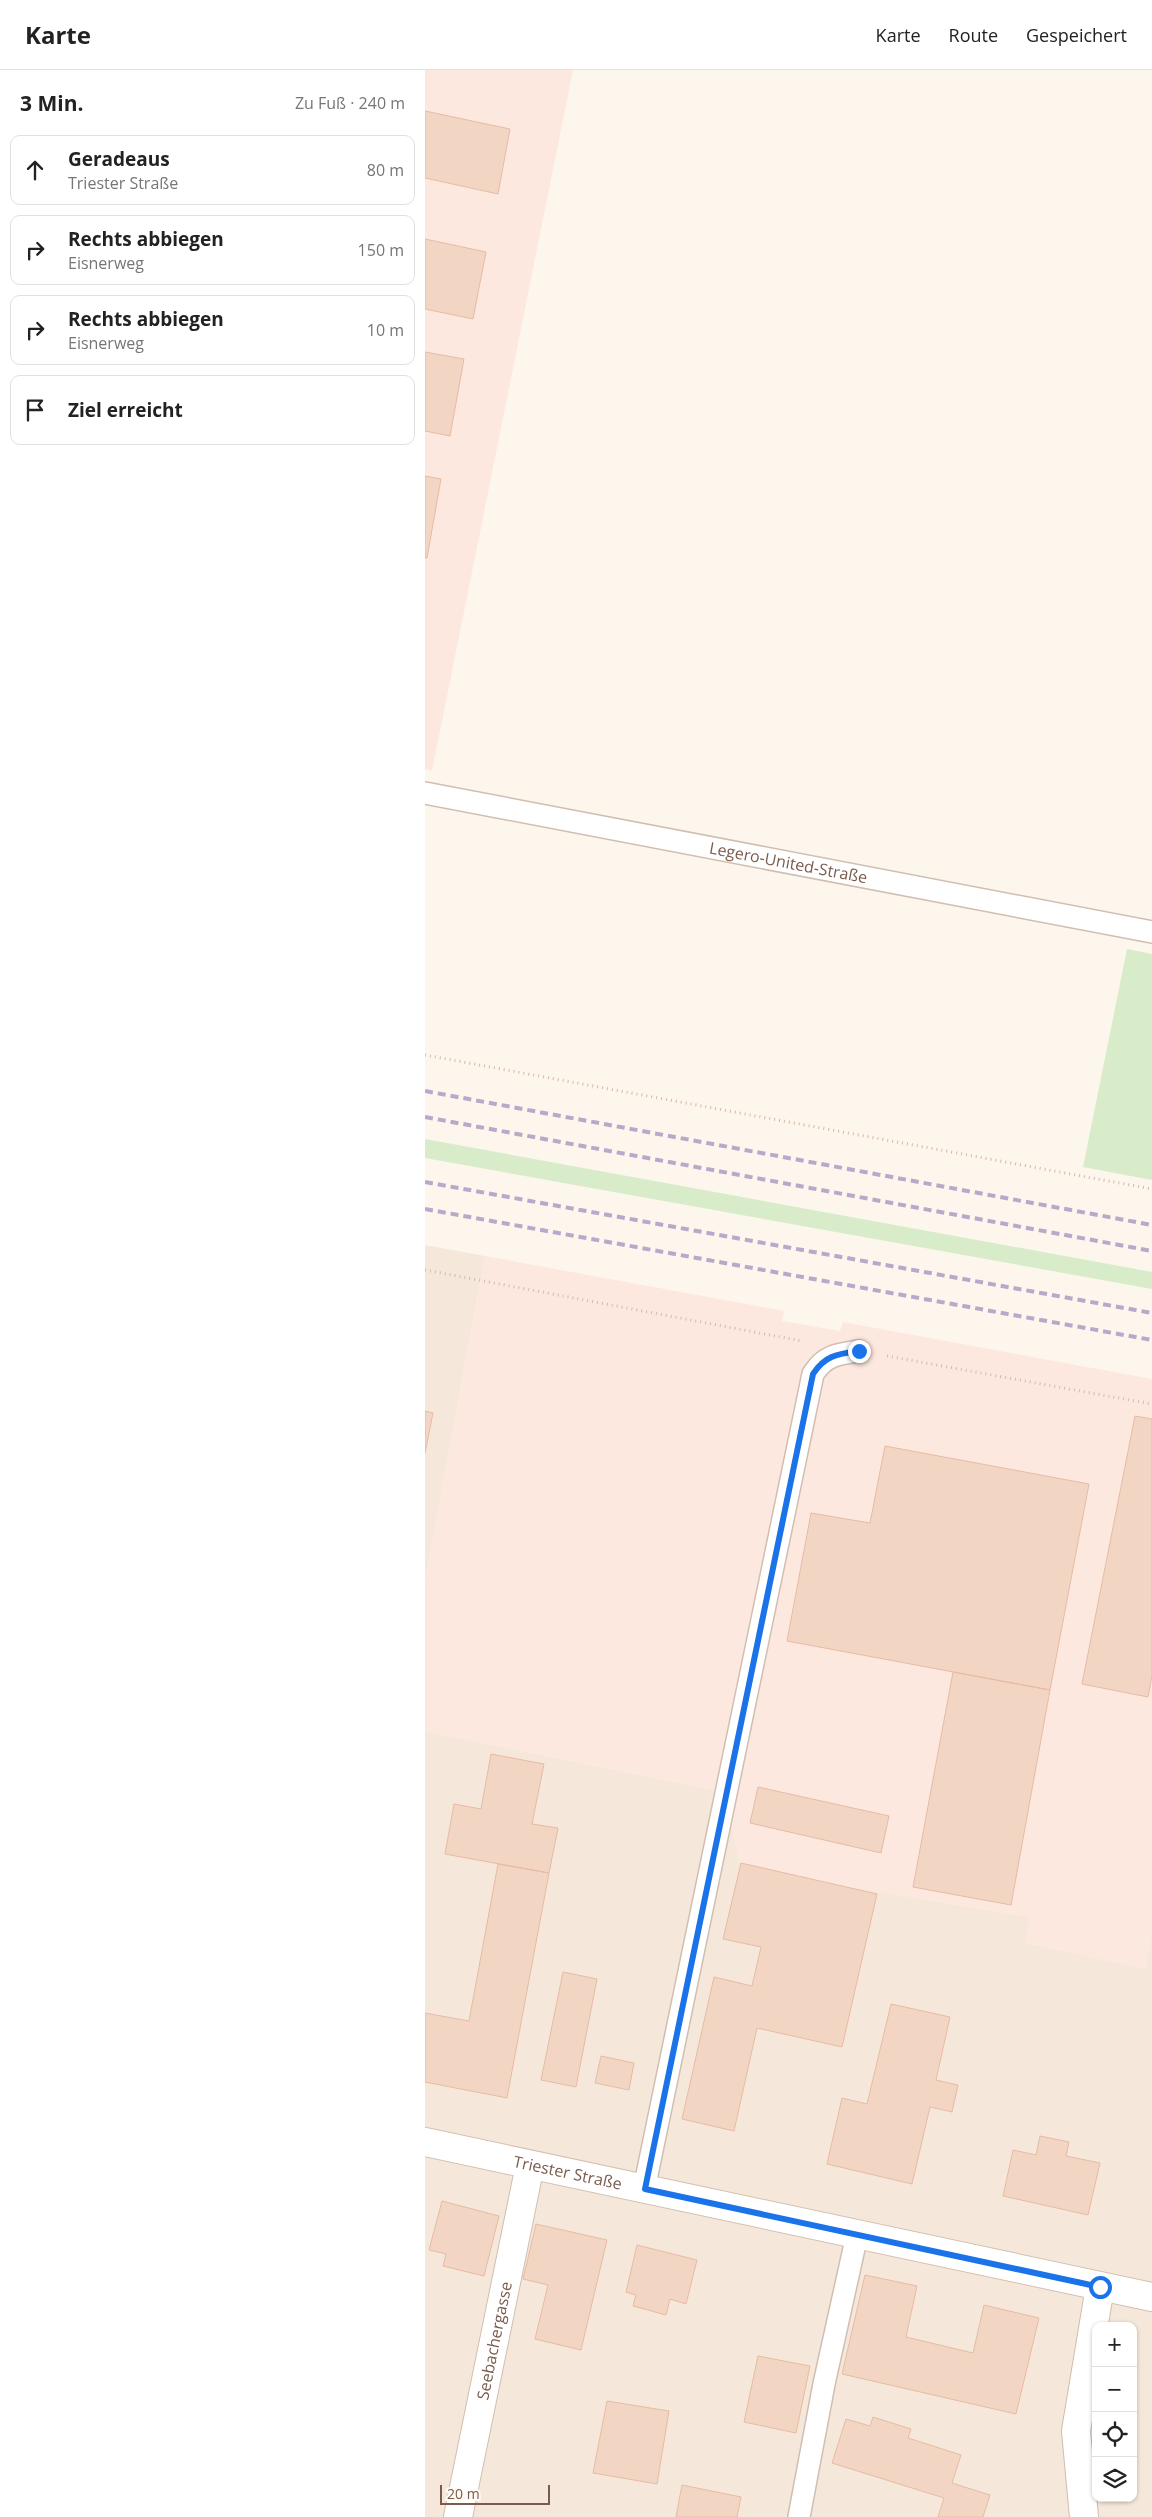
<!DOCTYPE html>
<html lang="de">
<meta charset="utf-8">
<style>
:root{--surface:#fff;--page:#f6f6f6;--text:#222;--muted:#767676;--line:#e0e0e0}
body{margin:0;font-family:"Open Sans",sans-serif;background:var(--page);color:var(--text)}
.controls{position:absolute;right:15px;bottom:15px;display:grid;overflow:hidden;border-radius:10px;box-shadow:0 1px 4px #0004}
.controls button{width:45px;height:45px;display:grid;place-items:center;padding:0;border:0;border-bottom:1px solid var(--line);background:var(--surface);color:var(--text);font:25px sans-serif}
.scale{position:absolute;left:15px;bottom:12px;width:110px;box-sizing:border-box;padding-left:5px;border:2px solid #7a5c4d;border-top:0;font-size:14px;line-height:18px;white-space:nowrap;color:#7a5c4d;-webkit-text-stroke:4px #fffaf3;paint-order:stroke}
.stop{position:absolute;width:15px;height:15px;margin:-11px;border:4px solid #1a73e8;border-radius:50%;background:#fff}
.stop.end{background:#1a73e8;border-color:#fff;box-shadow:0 1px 5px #0008}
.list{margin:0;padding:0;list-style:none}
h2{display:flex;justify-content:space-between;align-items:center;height:65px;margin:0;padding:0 20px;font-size:21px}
h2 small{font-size:16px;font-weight:400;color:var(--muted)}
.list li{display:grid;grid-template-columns:32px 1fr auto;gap:15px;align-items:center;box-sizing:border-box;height:70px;margin:0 10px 10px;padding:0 10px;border:1px solid var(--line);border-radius:10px}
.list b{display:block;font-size:19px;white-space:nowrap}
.list p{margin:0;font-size:16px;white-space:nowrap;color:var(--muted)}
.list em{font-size:16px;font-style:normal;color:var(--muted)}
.icon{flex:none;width:28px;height:28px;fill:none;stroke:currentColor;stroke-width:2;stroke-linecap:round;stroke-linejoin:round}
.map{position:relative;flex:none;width:727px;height:2447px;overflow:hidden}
header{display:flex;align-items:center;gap:30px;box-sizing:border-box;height:70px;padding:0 25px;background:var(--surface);border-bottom:1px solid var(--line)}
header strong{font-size:24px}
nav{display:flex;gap:28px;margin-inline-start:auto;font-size:18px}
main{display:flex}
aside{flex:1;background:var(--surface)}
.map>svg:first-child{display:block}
.residential{fill:#f5e8da;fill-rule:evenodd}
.commercial{fill:#fde8e0}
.green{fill:#d8ecc9}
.building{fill:#f3d5c3;stroke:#e6bba3}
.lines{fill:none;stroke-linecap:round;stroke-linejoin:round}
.lane-casing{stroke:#d1beb0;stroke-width:24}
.street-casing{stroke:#d1beb0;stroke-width:30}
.secondary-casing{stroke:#d6c0b0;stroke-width:30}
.path{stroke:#d9b8a5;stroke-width:3;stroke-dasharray:1 4;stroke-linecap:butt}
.lane{stroke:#fff;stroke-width:21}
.street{stroke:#fff;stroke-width:28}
.secondary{stroke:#fff;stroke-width:28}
.rail{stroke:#b9a8c9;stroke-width:4;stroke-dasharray:8 5;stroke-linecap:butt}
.route{stroke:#1a73e8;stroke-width:6}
.labels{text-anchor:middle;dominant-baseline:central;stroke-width:4;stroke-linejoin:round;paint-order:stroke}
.street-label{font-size:16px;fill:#7a5c4d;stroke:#fffaf3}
</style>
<header>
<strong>Karte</strong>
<nav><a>Karte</a><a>Route</a><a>Gespeichert</a></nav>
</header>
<main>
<aside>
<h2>3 Min.<small>Zu Fuß · 240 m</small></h2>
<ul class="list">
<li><svg class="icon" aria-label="ahead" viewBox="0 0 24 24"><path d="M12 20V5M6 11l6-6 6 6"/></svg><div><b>Geradeaus</b><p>Triester Straße</p></div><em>80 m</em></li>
<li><svg class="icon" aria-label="right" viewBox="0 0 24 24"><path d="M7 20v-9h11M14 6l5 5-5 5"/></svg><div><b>Rechts abbiegen</b><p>Eisnerweg</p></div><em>150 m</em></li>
<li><svg class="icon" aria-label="right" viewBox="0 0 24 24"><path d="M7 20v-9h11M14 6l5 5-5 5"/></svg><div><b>Rechts abbiegen</b><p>Eisnerweg</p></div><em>10 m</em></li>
<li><svg class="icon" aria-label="arrive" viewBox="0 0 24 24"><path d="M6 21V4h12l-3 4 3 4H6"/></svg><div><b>Ziel erreicht</b></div></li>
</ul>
</aside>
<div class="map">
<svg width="727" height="2447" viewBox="0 0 727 2447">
<rect width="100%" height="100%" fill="#fdf6ec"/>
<path class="residential" d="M0,1175l60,11 -60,326z
M0,1661l299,61 17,76 289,49 -4,26 119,25 7,-36v585h-727zM671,2256h37v172h-37z"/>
<path class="commercial" d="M0,0h148l-141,701 -7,-2z
M60,1186l299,55 -2,10 58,10 3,-9 309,57v553l-7,37 -119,-26 3,-26 -288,-49 -17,-76 -299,-61v-149z"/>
<path class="green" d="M702,879l25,5v226l-69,-13z
M0,1069l727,133v17l-727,-131z"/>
<path class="building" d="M0,41l85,18 -12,65 -73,-16z
M0,169l61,13 -13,67 -48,-10z
M0,282l39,7 -14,77 -25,-5z
M0,406l16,3 -14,79h-2z
M0,1341l8,2 -8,40z
M710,1346l17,3v257l-4,21 -66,-13z
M460,1376l204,38 -39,206 -263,-49 24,-128 59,10z
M528,1602l97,18 -39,215 -98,-18z
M66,1684l53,10 -12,60 26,4 -9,45 -104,-19 9,-50 27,5z
M333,1717l131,29 -8,37 -131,-30z
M316,1793l136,31 -35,153 -85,-19 -23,103 -52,-12 32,-142 38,9 9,-39 -38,-8z
M73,1794l51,9 -42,225 -82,-16v-69l44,8z
M138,1902l34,7 -21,108 -35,-7z
M466,1934l59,13 -14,63 22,5 -6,27 -22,-5 -18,77 -85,-20 15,-66 25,6z
M176,1986l33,7 -5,27 -34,-7z
M615,2066l29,6 -3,14 34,7 -12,52 -85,-19 10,-46 23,5z
M17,2131l57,15 -15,60 -41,-10 3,-12 -17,-4z
M111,2154l71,16 -26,110 -46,-11 13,-54 -25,-6z
M212,2175l60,15 -11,44 -16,-5 -4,16 -33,-9 3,-11 -10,-3z
M440,2205l52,11 -11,51 67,16 11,-48 55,13 -23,96 -174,-40z
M333,2286l52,10 -14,67 -52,-11z
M182,2331l62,10 -12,73 -64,-11z
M448,2347l38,12 -3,9 53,17 -9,28 38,12 -7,22h-45l6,-19 -112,-35 14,-44 24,7z
M257,2415l59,12 -4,20h-61z"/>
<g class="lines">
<g class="lane-casing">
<g id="lane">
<path id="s1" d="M0,723l727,139"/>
<path d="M219,2119l169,-815c12,-19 25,-20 46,-23"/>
<path d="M374,2447l25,-133 33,-149"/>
</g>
</g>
<g class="street-casing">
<g id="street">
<path id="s2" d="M33,2447l72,-352"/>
<path d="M659,2447l-8,-86 24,-144"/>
</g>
</g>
<g class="secondary-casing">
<g id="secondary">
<path id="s3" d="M0,2072l727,155"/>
</g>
</g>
<path class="path" d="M0,985l727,134
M0,1200l377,71
M462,1286l265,48"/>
<use href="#lane" class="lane"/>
<use href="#street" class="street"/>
<use href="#secondary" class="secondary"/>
<path class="rail" d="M0,1021l727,134
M0,1047l727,134
M0,1112l727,131
M0,1139l727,131"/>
</g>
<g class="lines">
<path class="route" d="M434,1281c-21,3 -34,4 -46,23l-168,815 455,98"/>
</g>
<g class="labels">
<g class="street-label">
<text stroke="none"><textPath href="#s1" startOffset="370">Legero-United-Straße</textPath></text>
<text stroke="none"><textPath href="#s3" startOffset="146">Triester Straße</textPath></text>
<text stroke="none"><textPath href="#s2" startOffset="180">Seebachergasse</textPath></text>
</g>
</g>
</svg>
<div class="controls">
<button>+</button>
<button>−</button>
<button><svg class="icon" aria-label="locate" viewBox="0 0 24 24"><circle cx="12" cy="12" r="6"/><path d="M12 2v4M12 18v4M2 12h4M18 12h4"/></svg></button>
<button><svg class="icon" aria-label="layers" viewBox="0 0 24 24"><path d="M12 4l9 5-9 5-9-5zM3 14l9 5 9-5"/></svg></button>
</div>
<div class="scale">20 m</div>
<div class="stop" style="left:675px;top:2217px"></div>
<div class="stop end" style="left:434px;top:1281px"></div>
</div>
</main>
